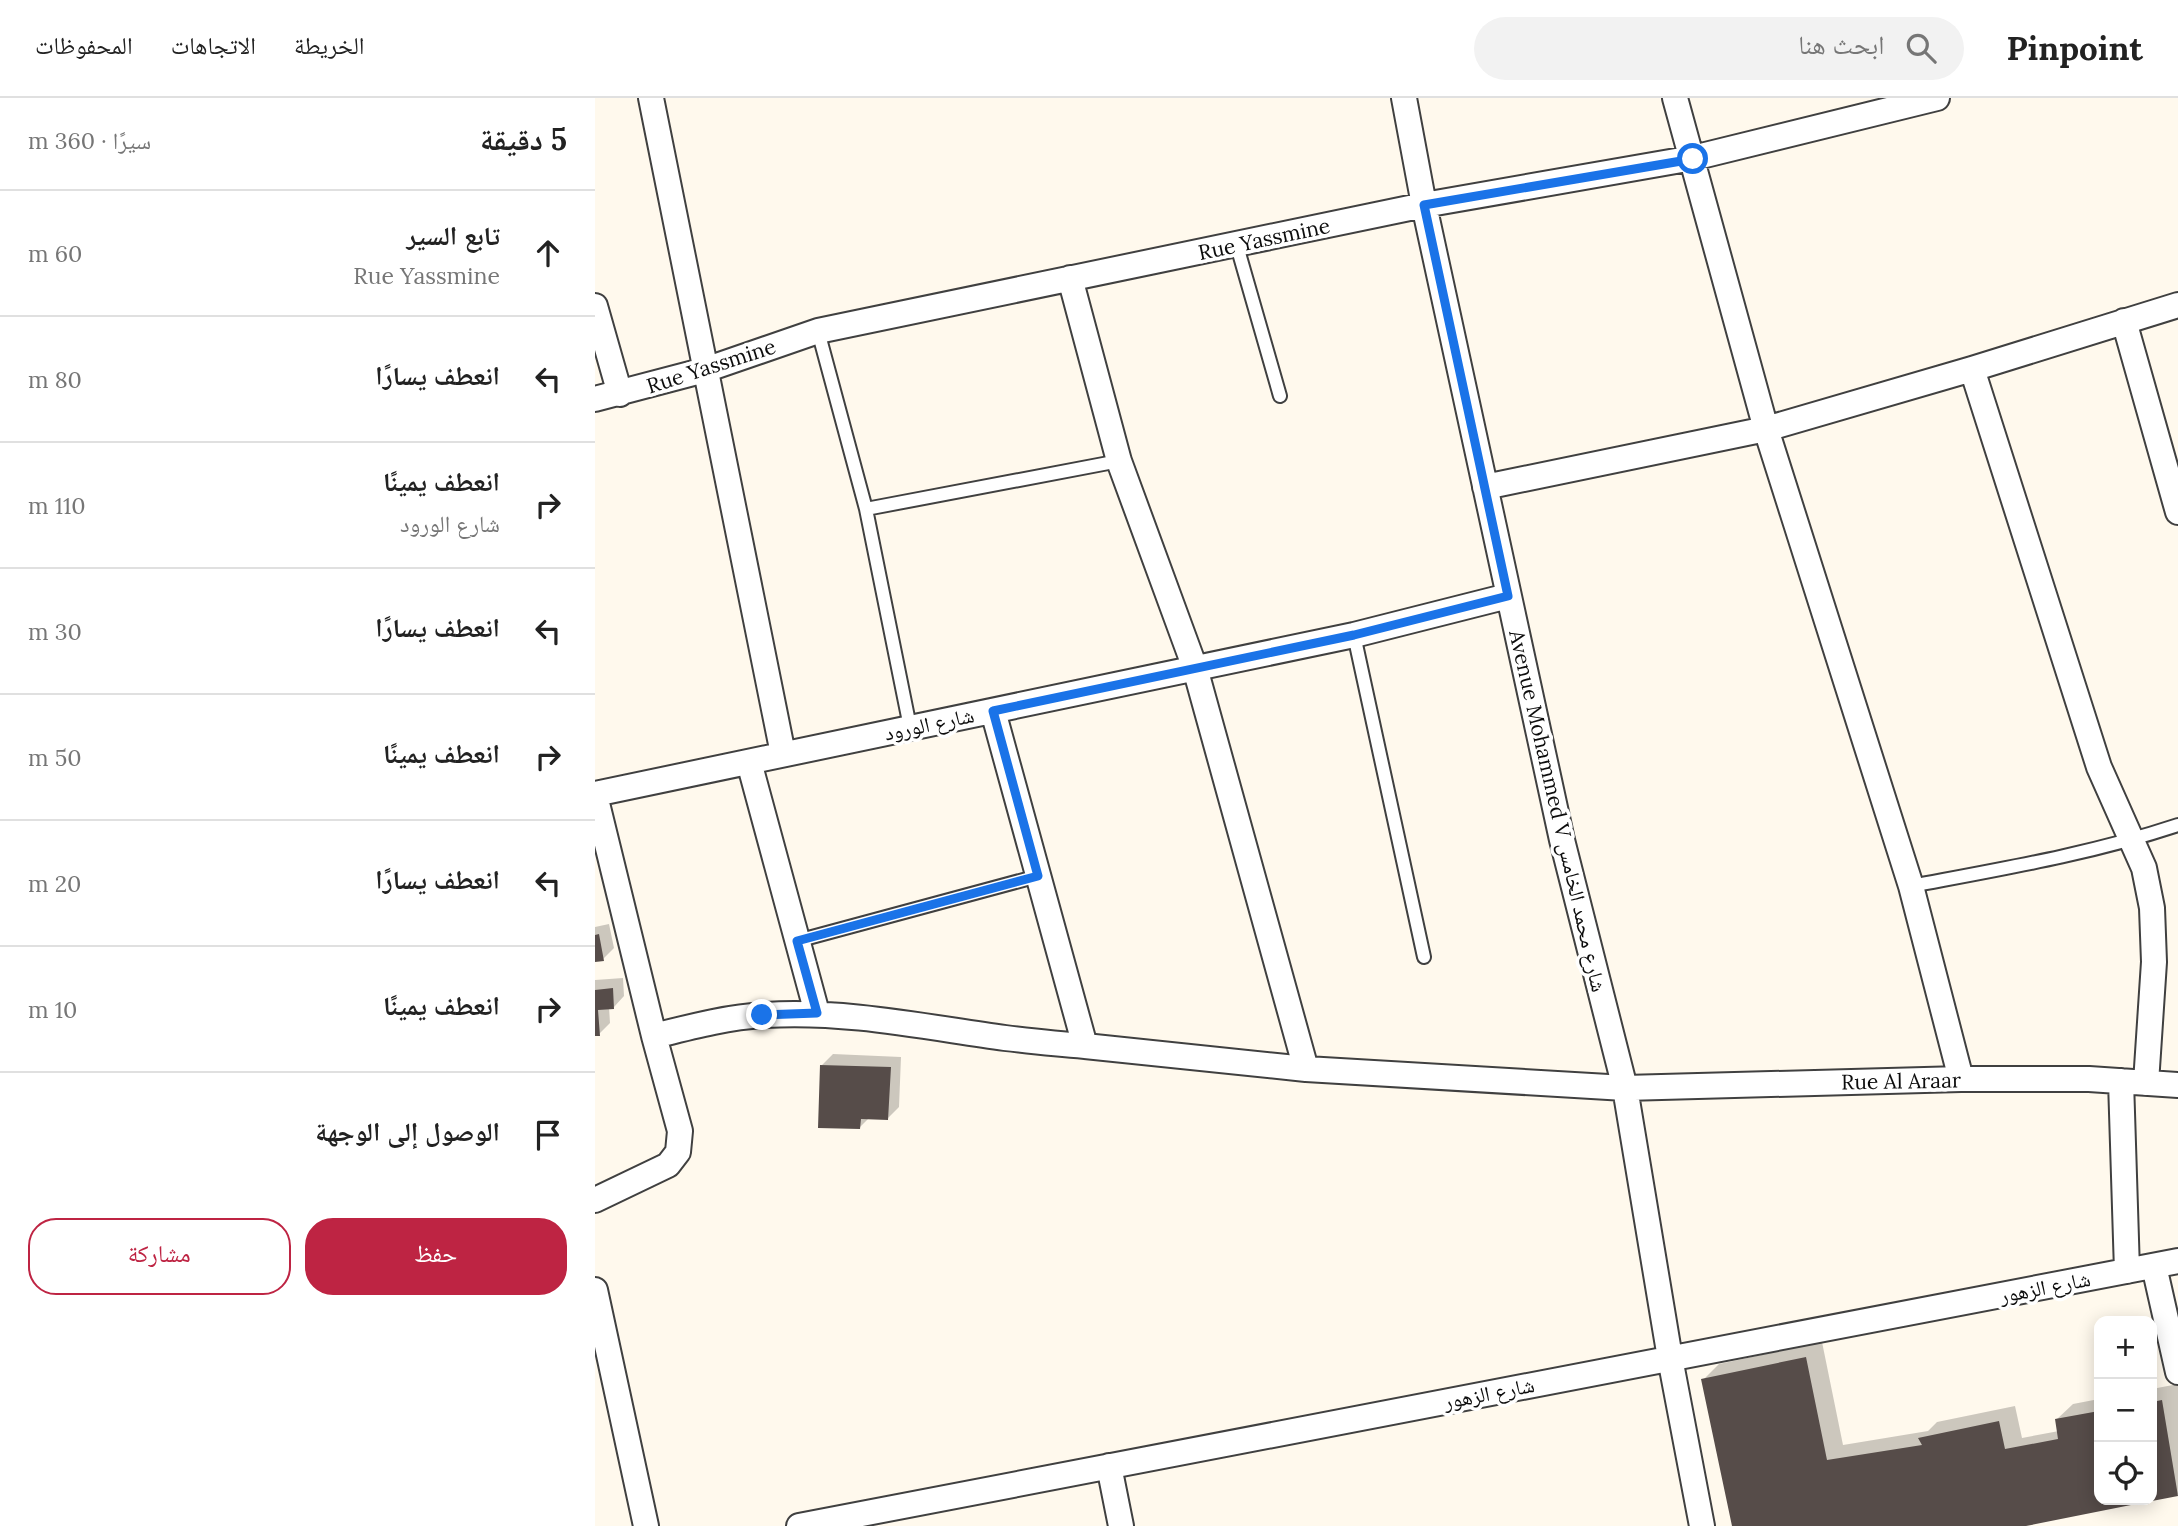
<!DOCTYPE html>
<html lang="ar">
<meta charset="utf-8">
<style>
:root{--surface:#fff;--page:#f2f2f2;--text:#222;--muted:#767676;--line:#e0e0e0;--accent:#be2443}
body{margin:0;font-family:Lora,"Noto Naskh Arabic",serif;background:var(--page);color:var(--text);direction:rtl}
.controls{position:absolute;right:21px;bottom:21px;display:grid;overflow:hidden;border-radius:14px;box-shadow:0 4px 18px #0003}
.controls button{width:63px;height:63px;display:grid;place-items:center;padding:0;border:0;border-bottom:2px solid var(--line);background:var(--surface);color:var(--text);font:35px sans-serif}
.stop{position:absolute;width:21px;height:21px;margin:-16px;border:5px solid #1a73e8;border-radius:50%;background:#fff}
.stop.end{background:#1a73e8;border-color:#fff;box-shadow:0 2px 7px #0008}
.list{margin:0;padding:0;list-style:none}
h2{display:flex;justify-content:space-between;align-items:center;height:91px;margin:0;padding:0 28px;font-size:30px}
h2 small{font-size:23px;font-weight:400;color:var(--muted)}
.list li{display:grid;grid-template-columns:46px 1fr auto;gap:21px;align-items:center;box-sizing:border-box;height:126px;padding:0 28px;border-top:2px solid var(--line)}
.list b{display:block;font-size:26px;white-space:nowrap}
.list p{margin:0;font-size:23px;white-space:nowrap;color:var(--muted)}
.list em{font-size:23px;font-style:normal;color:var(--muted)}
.actions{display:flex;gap:14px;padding:21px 28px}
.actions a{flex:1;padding:16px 0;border:2px solid var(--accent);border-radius:28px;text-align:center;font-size:24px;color:var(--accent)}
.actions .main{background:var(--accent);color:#fff}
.icon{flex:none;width:38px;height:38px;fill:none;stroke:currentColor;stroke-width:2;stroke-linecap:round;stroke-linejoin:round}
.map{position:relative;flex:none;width:1583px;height:1428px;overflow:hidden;direction:ltr}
header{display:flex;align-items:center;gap:42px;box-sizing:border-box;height:98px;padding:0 35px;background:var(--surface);border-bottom:2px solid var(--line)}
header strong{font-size:33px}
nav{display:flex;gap:38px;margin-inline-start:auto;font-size:24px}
.search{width:490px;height:63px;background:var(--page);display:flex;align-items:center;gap:18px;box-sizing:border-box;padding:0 24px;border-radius:38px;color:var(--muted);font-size:26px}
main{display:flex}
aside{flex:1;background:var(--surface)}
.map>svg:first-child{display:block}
.shadow{fill:#0003}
.building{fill:#564c49}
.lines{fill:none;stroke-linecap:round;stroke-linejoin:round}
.service-casing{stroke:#404040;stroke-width:16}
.minor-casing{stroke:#404040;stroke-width:28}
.service{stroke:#fff;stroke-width:12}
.minor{stroke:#fff;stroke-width:24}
.route{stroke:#1a73e8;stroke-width:9}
.labels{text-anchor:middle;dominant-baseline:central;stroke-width:7;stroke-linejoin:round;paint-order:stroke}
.street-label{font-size:21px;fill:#0d0d0d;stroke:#fff}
</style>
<header>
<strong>Pinpoint</strong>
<div class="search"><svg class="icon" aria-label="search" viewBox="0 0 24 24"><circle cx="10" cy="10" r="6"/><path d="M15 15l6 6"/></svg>ابحث هنا</div>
<nav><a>الخريطة</a><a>الاتجاهات</a><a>المحفوظات</a></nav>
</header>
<main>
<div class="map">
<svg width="1583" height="1428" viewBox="0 0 1583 1428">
<rect width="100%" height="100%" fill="#fff9ed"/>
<path class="shadow" d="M14,826l5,24 -11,11 -8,2v-34z
M28,880l1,18 -10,11h-5l1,16 -11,11 -4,1v-55z
M238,956l68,3 -2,50 -11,11 -18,-1 -10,10 -38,-62z
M1227,1244l21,103 85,-14 9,-9 78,-16 7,32 37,-7 -3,-11 17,-16 26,-5v101h50l-131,26h-284l-31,-146 16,-16z
M1583,1286v110l-26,5v-110z"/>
<path class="building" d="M4,836l5,27 -9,1v-27z
M18,890l1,21 -16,1 2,26h-5v-46z
M225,967l71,2 -3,53 -27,-1 -1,10 -42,-1z
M1211,1259l21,103 95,-15 -4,-7 81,-17 6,28 53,-10 -3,-20 44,-8v89l52,1 -125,25h-294l-31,-147z
M1567,1302l16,96 -26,5v-99z"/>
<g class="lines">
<g class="service-casing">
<path id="service" d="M642,148l43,150
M223,233l48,178 44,218
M271,411l253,-48
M759,537l70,322
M1316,788c90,-17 180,-32 267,-61
M202,843l241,-65"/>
</g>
<g class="minor-casing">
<path id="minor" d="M56,0l132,656
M809,0l20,107 138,635 63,248 45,270 32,168
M1080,0l91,331 145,457 50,193
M475,180l49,183 76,207 111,401
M0,208l25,88
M1529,223l54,191
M1377,271l127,398 45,101 8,40 2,54 -8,121
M0,301l110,-29 113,-39 606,-126 269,-47 244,-60
M890,389l281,-58 206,-60 206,-64
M398,613l92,335 221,23 319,19 336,-9h128l89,6
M154,664l68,251
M0,696l759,-159 154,-39
M0,697l59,241
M1526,983l6,190
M0,1102l73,-35 10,-13 2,-21 -26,-95c36,-9 73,-19 111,-21 81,-5 160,12 240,23 26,3 53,6 80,8
M1559,1168l24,106
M0,1192l51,236
M514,1368l12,60
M204,1428l1379,-265"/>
</g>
<use href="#service" class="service"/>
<use href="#minor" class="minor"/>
</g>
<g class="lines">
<path class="route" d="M167,917l55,-2 -20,-72 241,-65 -45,-165 361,-76 154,-39 -84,-391 269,-46"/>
</g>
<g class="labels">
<g class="street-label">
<text transform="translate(669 141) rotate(-12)">Rue Yassmine</text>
<text transform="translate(116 268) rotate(-18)">Rue Yassmine</text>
<text transform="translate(334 626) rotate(-12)">شارع الورود</text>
<text transform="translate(963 713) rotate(77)">Avenue Mohammed V شارع محمد الخامس</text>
<text transform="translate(1306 983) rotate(-1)">Rue Al Araar</text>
<text transform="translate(1450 1189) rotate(-11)">شارع الزهور</text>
<text transform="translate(894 1295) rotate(-11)">شارع الزهور</text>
</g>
</g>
</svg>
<div class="controls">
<button>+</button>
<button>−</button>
<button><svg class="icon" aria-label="locate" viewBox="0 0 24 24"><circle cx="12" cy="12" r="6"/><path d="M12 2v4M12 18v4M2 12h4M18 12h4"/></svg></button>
</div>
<div class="stop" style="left:1098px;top:61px"></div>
<div class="stop end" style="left:167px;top:917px"></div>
</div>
<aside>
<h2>5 دقيقة<small>سيرًا · 360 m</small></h2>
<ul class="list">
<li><svg class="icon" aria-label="ahead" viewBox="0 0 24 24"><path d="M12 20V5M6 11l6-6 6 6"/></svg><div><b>تابع السير</b><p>Rue Yassmine</p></div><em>60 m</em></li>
<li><svg class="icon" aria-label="left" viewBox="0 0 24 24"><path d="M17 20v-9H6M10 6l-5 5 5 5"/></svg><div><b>انعطف يسارًا</b></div><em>80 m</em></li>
<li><svg class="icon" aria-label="right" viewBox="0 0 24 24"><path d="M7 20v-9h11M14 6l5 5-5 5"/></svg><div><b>انعطف يمينًا</b><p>شارع الورود</p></div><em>110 m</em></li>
<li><svg class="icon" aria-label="left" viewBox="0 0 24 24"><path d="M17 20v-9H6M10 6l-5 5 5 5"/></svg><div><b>انعطف يسارًا</b></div><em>30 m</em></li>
<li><svg class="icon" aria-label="right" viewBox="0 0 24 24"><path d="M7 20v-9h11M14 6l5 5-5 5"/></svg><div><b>انعطف يمينًا</b></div><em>50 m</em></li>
<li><svg class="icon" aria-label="left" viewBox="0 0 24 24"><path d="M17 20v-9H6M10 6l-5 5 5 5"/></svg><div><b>انعطف يسارًا</b></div><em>20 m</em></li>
<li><svg class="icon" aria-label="right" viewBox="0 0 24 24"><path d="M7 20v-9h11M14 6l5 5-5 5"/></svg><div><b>انعطف يمينًا</b></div><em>10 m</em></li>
<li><svg class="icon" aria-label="arrive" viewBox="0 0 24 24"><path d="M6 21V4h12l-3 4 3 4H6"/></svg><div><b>الوصول إلى الوجهة</b></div></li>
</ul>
<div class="actions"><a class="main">حفظ</a><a>مشاركة</a></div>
</aside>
</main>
